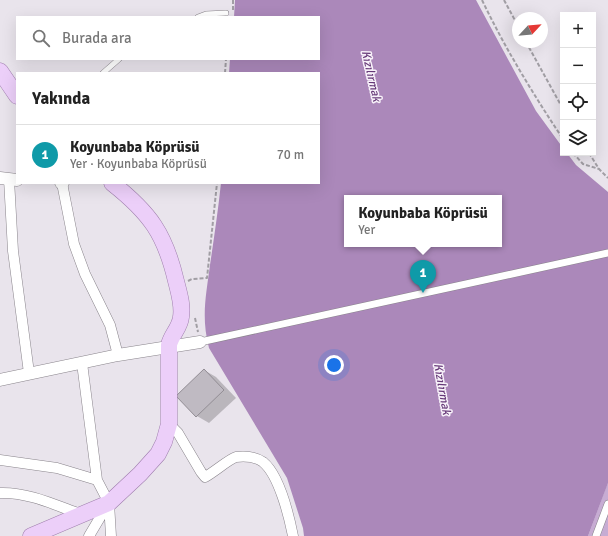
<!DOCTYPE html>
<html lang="tr">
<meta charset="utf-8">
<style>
:root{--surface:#fff;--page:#f2f2f2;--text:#222;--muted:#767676;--line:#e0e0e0;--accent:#7b7519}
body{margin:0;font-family:Signika,sans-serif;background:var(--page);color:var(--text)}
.controls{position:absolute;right:12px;top:12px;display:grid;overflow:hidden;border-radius:0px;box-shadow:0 4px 16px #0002}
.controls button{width:36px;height:36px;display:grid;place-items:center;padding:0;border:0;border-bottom:1px solid var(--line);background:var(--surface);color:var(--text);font:20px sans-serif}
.compass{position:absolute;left:512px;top:12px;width:36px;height:36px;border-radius:50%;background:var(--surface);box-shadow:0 4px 16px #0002;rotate:64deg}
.you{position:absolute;left:334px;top:365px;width:14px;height:14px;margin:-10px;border:3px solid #fff;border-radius:50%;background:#1a73e8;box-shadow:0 0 0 6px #1a73e833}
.badge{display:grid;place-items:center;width:26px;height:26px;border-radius:50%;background:var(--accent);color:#fff;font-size:13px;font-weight:700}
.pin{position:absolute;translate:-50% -33px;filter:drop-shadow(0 1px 2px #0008)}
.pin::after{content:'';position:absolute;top:21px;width:14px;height:12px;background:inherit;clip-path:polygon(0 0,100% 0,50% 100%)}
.popup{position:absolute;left:344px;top:195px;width:158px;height:52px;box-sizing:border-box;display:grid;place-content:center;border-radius:0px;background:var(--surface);filter:drop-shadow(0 1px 3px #0005);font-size:13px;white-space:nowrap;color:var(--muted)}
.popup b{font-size:15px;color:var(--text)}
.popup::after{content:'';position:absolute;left:50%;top:100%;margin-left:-8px;border:8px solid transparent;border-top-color:var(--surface)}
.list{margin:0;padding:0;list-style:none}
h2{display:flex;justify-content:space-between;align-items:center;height:52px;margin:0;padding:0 16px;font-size:17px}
h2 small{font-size:13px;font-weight:400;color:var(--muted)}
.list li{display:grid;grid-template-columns:26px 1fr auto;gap:12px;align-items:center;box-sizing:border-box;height:60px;padding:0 16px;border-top:1px solid var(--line)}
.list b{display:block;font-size:15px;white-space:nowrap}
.list p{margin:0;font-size:13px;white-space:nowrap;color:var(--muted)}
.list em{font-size:13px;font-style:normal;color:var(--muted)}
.icon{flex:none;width:22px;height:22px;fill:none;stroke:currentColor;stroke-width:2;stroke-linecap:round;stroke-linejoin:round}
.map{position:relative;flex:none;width:608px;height:536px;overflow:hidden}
.search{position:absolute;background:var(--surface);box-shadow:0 4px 16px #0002;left:16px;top:16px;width:304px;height:44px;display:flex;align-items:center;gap:10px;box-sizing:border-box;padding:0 14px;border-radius:0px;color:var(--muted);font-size:15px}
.panel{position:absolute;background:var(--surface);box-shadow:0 4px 16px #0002;left:16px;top:72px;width:304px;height:112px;border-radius:0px}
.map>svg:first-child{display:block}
.green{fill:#c7acd3}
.water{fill:#ab88ba;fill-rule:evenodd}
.shadow{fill:#0003}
.building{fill:#bfbac2;stroke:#928d94}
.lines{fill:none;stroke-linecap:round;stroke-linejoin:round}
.service-casing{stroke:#89848b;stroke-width:6}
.pedestrian-casing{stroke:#89848b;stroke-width:8}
.minor-casing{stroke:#89848b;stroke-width:11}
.tertiary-casing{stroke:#89848b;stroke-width:13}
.primary-casing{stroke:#9e7dac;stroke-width:17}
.path{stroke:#a19ea4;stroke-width:2;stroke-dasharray:4 2;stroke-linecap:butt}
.service{stroke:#fff;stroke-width:5}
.pedestrian{stroke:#fff;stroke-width:7}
.minor{stroke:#fff;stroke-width:10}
.tertiary{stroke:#fff;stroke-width:12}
.primary{stroke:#eccff9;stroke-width:16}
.labels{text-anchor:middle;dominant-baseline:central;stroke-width:3;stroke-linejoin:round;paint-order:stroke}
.water-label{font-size:12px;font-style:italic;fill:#663978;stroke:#f7f1f9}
</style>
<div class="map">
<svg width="608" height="536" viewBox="0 0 608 536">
<rect width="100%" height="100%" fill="#e9e4ec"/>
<path class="green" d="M608,483v53h-20l19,-51z"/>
<path class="water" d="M235,0h241l60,111 27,37v5h4l9,12 32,27v291l-20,53h-284l-1,-8 -16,-50 -78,-130c-8,-31 -3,-52 1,-83 4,-27 8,-54 11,-82h98v-110h-90l1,-14h89v-42h-85zM347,198h152v46h-152z"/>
<path class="shadow" d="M204,370l12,7 20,21 -27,25 -12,-7 -19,-20z"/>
<path class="building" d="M204,369l20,21 -28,27 -20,-21z"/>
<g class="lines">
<g class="service-casing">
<path id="service" d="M198,17l8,-3 20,-1
M103,73l16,-14"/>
</g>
<g class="pedestrian-casing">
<path id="pedestrian" d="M200,342l408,-89
M596,536l12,-32"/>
</g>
<g class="minor-casing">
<path id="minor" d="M9,179l4,72 16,122
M62,183l12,61 11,30 25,51 8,30
M82,363l15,117 12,23 2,33
M169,424l9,9 23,39 4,5c8,-4 24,-18 31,-20 9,-1 20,0 27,5 16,13 26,54 30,74
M0,460l57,8 40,12
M0,493c28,-1 55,12 80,21
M89,536l19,-32"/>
</g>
<g class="tertiary-casing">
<path id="tertiary" d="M0,178l17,2
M61,183h2
M0,380l118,-25 82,-13"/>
</g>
<g class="primary-casing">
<path id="primary" d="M0,71l17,25
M31,536l78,-33 31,-29 18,-20 6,-12 5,-18v-79c2,-10 11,-17 12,-28 2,-12 -2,-24 -5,-36 -11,-47 -26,-68 -64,-98"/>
</g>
<path class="path" d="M233,0v10
M482,0c23,48 51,94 81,139
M504,0l14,26
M526,42l37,67
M225,73l1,-14
M573,153l10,11 16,5
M589,153l10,16 9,9
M188,281l4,-2 15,-1 10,-95
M195,318l3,14"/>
<use href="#service" class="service"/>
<use href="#pedestrian" class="pedestrian"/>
<use href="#minor" class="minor"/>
<use href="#tertiary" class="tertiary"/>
<use href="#primary" class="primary"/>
</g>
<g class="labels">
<g class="water-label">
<text transform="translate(371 76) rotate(77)">Kızılırmak</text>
<text transform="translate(442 389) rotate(80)">Kızılırmak</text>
</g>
</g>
</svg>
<div class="controls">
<button>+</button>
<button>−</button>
<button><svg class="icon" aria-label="locate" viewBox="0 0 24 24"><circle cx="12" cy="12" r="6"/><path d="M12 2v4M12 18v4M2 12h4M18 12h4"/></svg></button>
<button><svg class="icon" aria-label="layers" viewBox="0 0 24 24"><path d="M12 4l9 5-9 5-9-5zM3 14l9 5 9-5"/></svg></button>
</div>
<svg class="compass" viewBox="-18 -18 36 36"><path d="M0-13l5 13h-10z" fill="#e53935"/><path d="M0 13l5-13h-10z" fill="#767676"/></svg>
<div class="you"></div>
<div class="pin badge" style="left:423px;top:293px;background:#0f9aa8">1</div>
<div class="popup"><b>Koyunbaba Köprüsü</b>Yer</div>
<div class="search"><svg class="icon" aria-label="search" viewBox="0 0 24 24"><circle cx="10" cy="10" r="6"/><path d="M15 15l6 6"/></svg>Burada ara</div>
<section class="panel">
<h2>Yakında<small></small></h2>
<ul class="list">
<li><span class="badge" style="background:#0f9aa8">1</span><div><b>Koyunbaba Köprüsü</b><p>Yer · Koyunbaba Köprüsü</p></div><em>70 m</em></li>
</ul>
</section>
</div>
